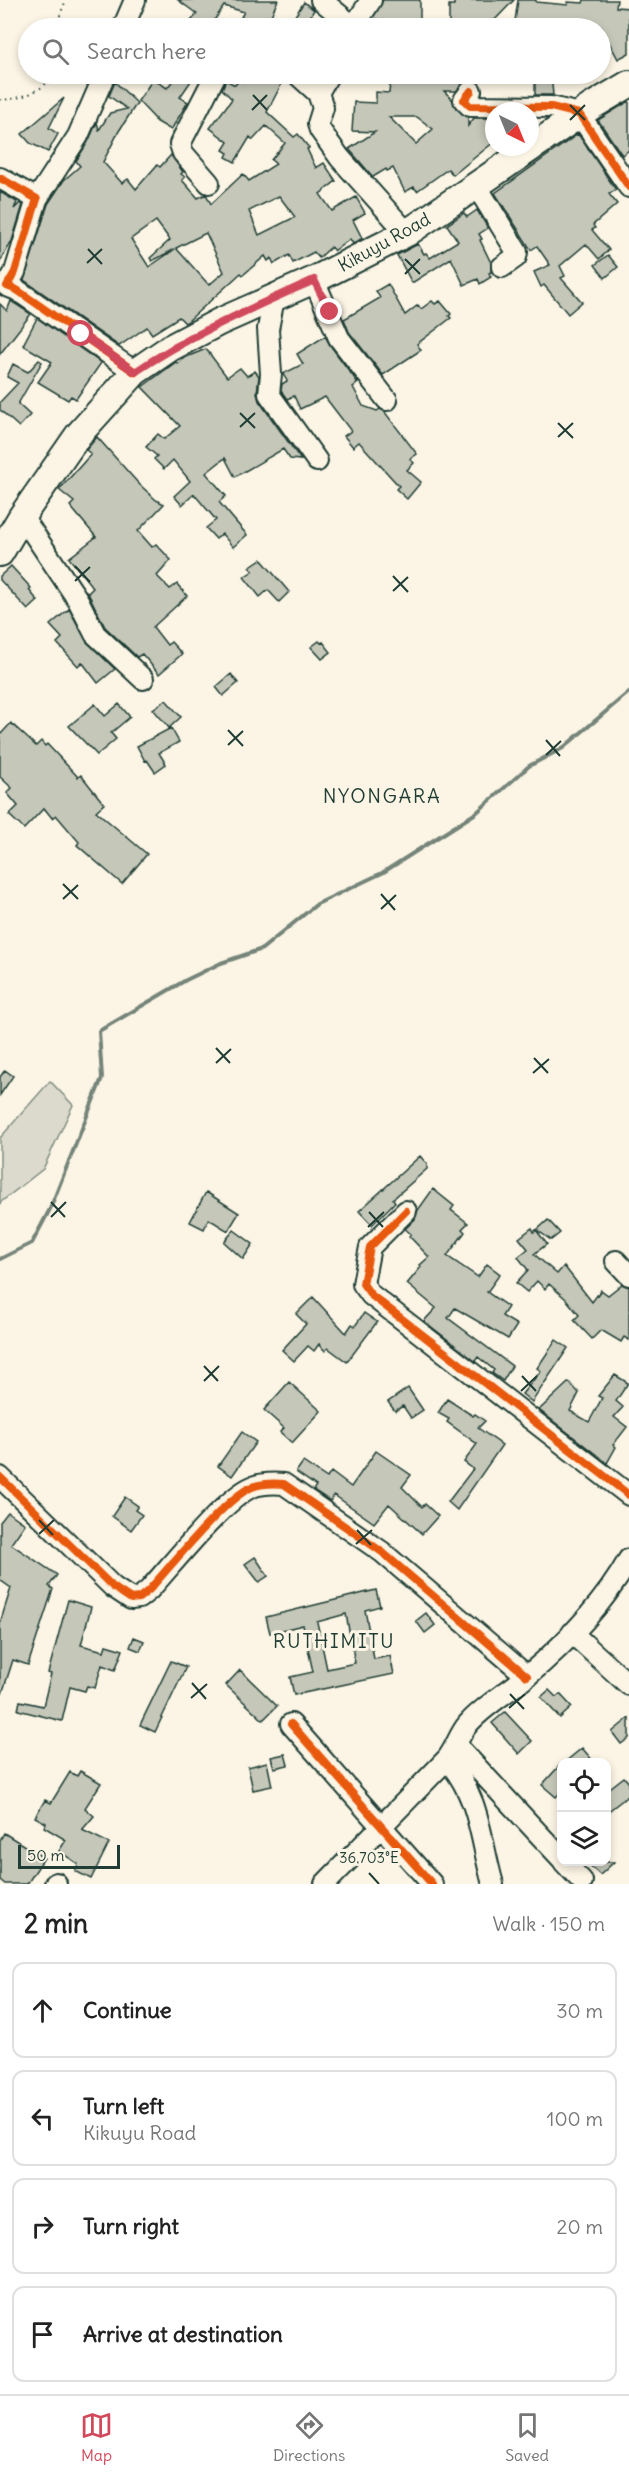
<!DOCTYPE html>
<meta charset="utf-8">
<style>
:root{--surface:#fff;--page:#f2f2f2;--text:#222;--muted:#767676;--line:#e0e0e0;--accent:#d1495b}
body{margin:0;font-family:Delius,sans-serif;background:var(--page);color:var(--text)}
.controls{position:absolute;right:18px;bottom:18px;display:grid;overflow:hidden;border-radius:12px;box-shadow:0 3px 9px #0003}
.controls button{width:54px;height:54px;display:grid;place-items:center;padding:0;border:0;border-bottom:2px solid var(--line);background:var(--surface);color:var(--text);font:30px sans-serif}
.compass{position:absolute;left:485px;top:102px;width:54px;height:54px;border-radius:50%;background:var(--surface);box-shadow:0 3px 9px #0003;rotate:137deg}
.scale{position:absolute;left:18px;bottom:15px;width:102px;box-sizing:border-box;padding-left:6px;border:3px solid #1f3d34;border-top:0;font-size:16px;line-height:21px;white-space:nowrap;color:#1f3d34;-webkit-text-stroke:4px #fcf5e5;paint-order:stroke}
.stop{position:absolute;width:18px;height:18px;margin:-14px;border:4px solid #d1495b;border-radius:50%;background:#fff}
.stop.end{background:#d1495b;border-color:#fff;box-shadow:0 2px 6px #0008}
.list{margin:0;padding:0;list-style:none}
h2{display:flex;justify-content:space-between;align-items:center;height:78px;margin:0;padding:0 24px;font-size:26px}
h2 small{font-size:20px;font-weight:400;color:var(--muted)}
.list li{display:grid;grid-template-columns:39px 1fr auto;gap:18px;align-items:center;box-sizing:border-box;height:96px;margin:0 12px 12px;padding:0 12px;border:2px solid var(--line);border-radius:12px}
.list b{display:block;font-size:22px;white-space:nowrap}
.list p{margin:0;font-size:20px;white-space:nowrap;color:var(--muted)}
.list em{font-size:20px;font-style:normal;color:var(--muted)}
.icon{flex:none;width:33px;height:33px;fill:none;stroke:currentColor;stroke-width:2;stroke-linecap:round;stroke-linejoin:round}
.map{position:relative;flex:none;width:629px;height:1884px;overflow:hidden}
.search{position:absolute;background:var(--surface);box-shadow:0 3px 9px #0003;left:18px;right:18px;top:18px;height:66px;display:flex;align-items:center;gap:15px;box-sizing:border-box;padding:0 21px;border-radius:33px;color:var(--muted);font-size:22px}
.sheet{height:510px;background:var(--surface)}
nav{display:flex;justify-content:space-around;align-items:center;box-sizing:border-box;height:84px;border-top:2px solid var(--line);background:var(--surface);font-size:16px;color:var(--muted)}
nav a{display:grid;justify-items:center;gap:3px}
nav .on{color:var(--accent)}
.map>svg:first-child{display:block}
.green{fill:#dcdacc;stroke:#7e8c80;stroke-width:1.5}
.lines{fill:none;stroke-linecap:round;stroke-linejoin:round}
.stream{stroke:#758479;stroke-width:4}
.building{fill:#c5c7b9;stroke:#1f3d34;stroke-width:1.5;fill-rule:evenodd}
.minor-casing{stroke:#1f3d34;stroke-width:24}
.major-casing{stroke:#1f3d34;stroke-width:30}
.path{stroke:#1f3d34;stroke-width:2;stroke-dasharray:1.5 4.5;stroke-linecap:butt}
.minor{stroke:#fcf5e5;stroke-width:20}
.major{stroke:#fcf5e5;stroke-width:26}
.cycleway-casing{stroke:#fcf5e5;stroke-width:11}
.cycleway{stroke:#e8590c;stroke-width:8}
.route{stroke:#d1495b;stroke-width:8}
.ticks{fill:none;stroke:#1f3d34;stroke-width:2}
.labels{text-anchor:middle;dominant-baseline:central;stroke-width:6;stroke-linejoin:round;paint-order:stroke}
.street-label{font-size:18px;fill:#1f3d34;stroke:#fcf5e5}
.neighbourhood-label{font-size:20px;letter-spacing:1.5px;fill:#1f3d34;stroke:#fcf5e5}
.ticks-label{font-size:15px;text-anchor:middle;fill:#1f3d34;stroke:#fcf5e5;stroke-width:6;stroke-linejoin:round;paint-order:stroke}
</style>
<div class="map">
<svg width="629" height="1884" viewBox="0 0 629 1884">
<rect width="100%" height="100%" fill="#fcf5e5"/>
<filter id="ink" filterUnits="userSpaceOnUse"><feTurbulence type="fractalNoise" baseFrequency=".0167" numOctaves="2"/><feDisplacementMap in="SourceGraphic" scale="12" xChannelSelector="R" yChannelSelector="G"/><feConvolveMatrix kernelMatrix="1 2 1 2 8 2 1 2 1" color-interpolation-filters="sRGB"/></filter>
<g filter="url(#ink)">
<path class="green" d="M50,1081l23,24 -30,64 -42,33 -1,3v-67z"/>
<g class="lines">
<path class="stream" d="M0,1259l32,-16 18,-34 52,-131 -3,-47 87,-51 35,-17 41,-14 55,-45 65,-31 94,-60 53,-47 34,-18 66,-56"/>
</g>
<path class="building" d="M178,0h100l-9,20 11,8h-35l4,-7 -8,-4 3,-5 -20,-6 -15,22h-24l12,-14z
M383,0h37v27l-44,-8 -2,9h-7z
M454,0h60l-25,26 -40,1v-22h5z
M518,0h18v2l32,3v-3l15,1 1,-3h33l-1,7 13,1v45l-11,6 -17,-32 -48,-7v8h-39z
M304,2l10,8 -3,5 23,13h-47z
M178,74h9l6,4 -13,19 8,5 -17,28 -17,-10 1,-1 -17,-18 15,-22 14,9z
M249,74h17l15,11 -14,27 27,25 4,-3 11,14 -2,1 9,19 8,-5 12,18 -16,13 12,17 24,-14 9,16 -12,7 9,18 -9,6 -3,-5 -16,12 -3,-4 -12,11 -5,-6 -21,11 -4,-8 -15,9 -3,-6 -3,3 -3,-5 -22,19 -2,-2 -53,48 -3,2 -6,-6 -27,17 -5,-7 -28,19 -95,-66 24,-76 16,-24 16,-14 -4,-5 12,-19 9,-20 2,8 11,-17 17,-4 -18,-13 6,-14 22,21 -18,28 -16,31 19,21 6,-4 8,10 21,-24 3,2 11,-12 12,17 -2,2 4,3 -3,3 16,18 8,-4 5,10 32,-30 6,7 27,-17 -5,-4 14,-17 -19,-17 -13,14 -3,-3 -15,25 -9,-5 2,-4 -5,-3 5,-8 -18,-14 22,-29 -10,-10 4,-9 9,5 5,-6 4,3zM279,196l16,21 -36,18 -10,-24zM156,221l14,19 -20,18 2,3 23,-12 -26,18 -18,-28zM206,233l18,39 -15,13 -33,-37z
M391,74h77v6l-12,11h-12l8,8 4,9 12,9v9l6,-8h20v24l-41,33 -5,-6 -31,22 -3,-4 -9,5 -12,-24 -6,3 -1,-2 -13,8 -24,-28 26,-17 -23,-1 2,-29 22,1v-11l13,1zM389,117h28l16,12 -17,15z
M535,74h16l2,21h-18z
M64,98l-15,30 9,6 -10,18 -18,-9 -8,-9z
M629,101v49l-7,5 -24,-35z
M578,134l38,56 -7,4 8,10 -24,21 2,3 -3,2 17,20 -10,9 -13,-15 -26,22 5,10 -4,2 21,24 -14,12 -24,-29 -3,2 -7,-15 16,-7 -13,-19 -6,4 -36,-57z
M0,192l17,10 -3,7 6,-6 3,2 -11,36 -12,21z
M477,210l11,18 -9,6 3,5 -2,1 11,23v9l-2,1 2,4 -11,7 -2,-5 -14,6 -13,-27 -39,25 -15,-28 21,-11 6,10 2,-1 4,5 28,-17 -11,-16 17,-12 3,4z
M608,255l10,12 -13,11 -10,-13z
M388,284l17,31 13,-10 3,4 11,-8 3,3 5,-3 11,13 -2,2 2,2 -34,26 4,6 -38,25 -34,-43 -5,-13 36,-21 -4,-7z
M11,301l20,13 -31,40v-50l7,7z
M37,318l64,45 -25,36 -5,-3 -3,4 -30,-18 14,-20 -29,-17z
M325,336l5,9 28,38 -5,4 10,19 14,5 3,-2 4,2 33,43 -7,5 4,4 -7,7 14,12 -14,17 -11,-10 3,-3 -40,-44 -6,5 -9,-11 7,-5 -26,-34 -25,12 -6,-13 -7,3 -6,-8 1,-7 5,-3 -4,-7 20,-10 -6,-10z
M206,349l21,28 13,-9 7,8 8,-5 4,5 -2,17 2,8 42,59 -11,-1 -7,-10 -48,28 -10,-19 -19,15 20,23 -7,6 28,33 -14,12 -11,-13 -6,5 -10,-11 10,-8 -22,-26 -12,11 -8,-9 16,-15 -17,-21 -9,9 -10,-10 3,-3 -11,-9 12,-13 6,5 16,-13 -38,-39 34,-25 2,2 6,-6z
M39,360l3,2 -24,42 12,11 -11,12 -19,-17v-8l18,-19 -11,-6 6,-13 15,8z
M97,437l41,46 18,17 8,4 -26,27 14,16 4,-3 15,16 -14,16 13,13 7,-5 10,12 -34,31 14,18 4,-3 11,12 -23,20 -17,-20 -5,3 -32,-30 -17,-34 5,-5 -24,-30 27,-21 -26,-31 4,-4 -15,-12 32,-36 -5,-4z
M261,559l28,33 -10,10 -11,-12 -8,7 -16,-20 9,-6 -4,-4z
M11,566l20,22 -2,2 9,11 -10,9 -28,-30v-4z
M69,609l18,33 28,27 -17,14 -16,-21 -4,4 -21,-23 5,-5 -12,-13z
M319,641l2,2 2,-1 8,10 -9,7 -11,-12z
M231,674l7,9 -15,13 -7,-9z
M166,700l15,17 -12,11 -16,-19z
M95,704l10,12 14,-12 11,13 -19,16 5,6 -19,16 -28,-29z
M11,723l25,23 5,-5 4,5 2,-2 31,33 3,-2 23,29 -8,7 51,43 -25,30 -45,-39 2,-3 -23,-27 -4,3 -8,-10 -20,21 -15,-14 9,-9 -11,-13 5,-5 -12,-11v-42z
M171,728l8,14 -20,11 7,11 -11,8 -8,-12 -2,1 -8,-15z
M5,1070l8,6 -13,19v-18z
M420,1156l7,8v5l-34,30 2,3 -23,23 -13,-14z
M433,1189l21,17 -3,4 17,13 -6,6 3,3 -18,24 31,21 9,-13 13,10 -13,18 21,15 -6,9 15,9 -9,14 -53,-31 -7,10 64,48 -9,15 -11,-8 2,-3 -16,-13 -3,4 -51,-40 12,-13 -29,-24 14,-17 -1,-2 9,-8 -20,-21 2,-2 -6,-5 10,-10 3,-9z
M206,1192l33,21 -11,18 -19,-12 -5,10 -14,-7z
M548,1220l12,13 -9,7 -14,-10z
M532,1228l2,4 2,-2 11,14 -13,10 23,20 7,-8 28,36 9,-12 7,5 14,-11 7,3v53l-5,-3 -3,5 -20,-12 -9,9 -18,-19 5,-5 -13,-16 -17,-15 -4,5 -8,-8 -10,11 -11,-9 12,-13 -10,-13 10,-8 -9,-11z
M234,1230l19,14 -10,15 -19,-17z
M313,1297l33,36 6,-9 3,2 9,-13 13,9 -30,40 -19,-14 -3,3 -6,-7 -5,7 -6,-5 -14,15 -12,-11 24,-26 -10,-10z
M556,1340l12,8 -36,54 -10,-8 19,-23 -4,-3z
M615,1375l13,8 -12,18 7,6 -9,10 13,10 -14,18 3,2 -9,16 -68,-53 30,-28 10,11 -9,18 19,11 13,-24 -4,-2z
M289,1382l32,29 -29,32 -12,-11 4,-4 -20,-18z
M408,1388l15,22 -12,8 -8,-12 -8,5 -7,-9z
M447,1399l26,17 2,-2 10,7 -7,7 24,17 -45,65 -9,-8 25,-33 -9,-7 13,-18 -30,-22 2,-3 -11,-6z
M242,1432l14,10 -24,34 -14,-10z
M376,1451l35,24 -9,12 20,20 3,-3 13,12 -16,18 -33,-30 -15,19 -40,-28 -4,6 -17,-11 3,-4 -20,-14 7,-10 24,16 4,-6 20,15z
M125,1497l13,9 -3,4 7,5 -11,15 -19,-14z
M8,1512l17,12 -14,20 46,31 -8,11 4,3 -25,76 -15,-5 -11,34h-2v-71l11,-35 -11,-8v-58z
M255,1557l13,19 -9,6 -14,-18z
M376,1590l4,16 -15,4 9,49 16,-3 4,18 -100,21 -4,-18 23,-5 -10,-47 -33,8 -4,-16zM346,1614l9,49 -28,6 -10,-47z
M68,1600l23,7 -10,38 23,6 2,-6 17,5 -8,20 -13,-5 -7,23 -8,-2 -2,5 -15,-4 -8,34 -44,-11 2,-9 23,5 8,-32 -3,-1z
M426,1613l9,12 -10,8 -9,-12z
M134,1637l10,4 -4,10 -10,-4z
M171,1661l15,6 -31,65 -15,-7z
M240,1670l37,36 -14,14 -37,-35z
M549,1690l7,7 4,-3 12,13 -12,11 -19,-21z
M505,1712l27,29 -13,13 -27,-31z
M629,1718v20l-8,6 -9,-12z
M582,1748l12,14h-29z
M285,1754l3,11 -14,3 -3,-11z
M267,1762l5,24 -19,4 -5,-23z
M561,1764v28l-5,5 -14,-12z
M80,1771l21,12 -16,25 9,8 -12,14 27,13 -18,36 -16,-8 3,-7 -19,-13 7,-11 -22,-13 2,-4 -11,-6 10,-17 6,3 19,-31 7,4z
M624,1777l5,6v12l-23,18v-22z
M4,1833l40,25 -17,26h-22l-5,-4v-40z
M586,1862h28l-14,13z"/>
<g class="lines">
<g class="minor-casing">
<path id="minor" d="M321,0l33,27
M123,28l12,-28
M353,28l18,-28
M297,74l21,19
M329,74l-11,19 5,15 -5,16 2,6 20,28 67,75
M471,91l-7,9 6,6 81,1 28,7 50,73
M0,178l37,21 -22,73 -8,14 10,4 118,82
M209,183l-26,-30 -3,-9 36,-70
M476,185l41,67 -1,5 -14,10
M37,199l41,-63 27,-62
M314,280l25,58 48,62
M274,298l-6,31 3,45 -2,20 48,67
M22,516l56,84 17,34 48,45
M406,1211l-36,36 -7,37 8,11 258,200
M616,1261l13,14
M0,1477l113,110 18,12 8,-1 10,-8c22,-24 76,-92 103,-103 11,-4 20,-4 32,-3l98,68 145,124
M572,1633l57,52
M291,1724l141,160
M457,1746l105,113
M447,1759c34,41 32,76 46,125
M564,1862l18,19
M55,1884l1,-1
M325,1884l122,-125c9,-11 12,-25 21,-35 14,-17 40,-32 58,-47 39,-33 78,-73 103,-118"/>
</g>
<g class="major-casing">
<path id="major" d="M0,553l22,-37 57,-82 56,-62 35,-24 49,-26 95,-42 93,-47 185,-127 37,-22"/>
</g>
<path class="path" d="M62,28l-2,-13 6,-15
M0,100c20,-1 44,-8 53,-26"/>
<use href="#minor" class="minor"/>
<use href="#major" class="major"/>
<g class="cycleway-casing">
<path id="cycleway" d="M471,91l-7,9 6,6 81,1 28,7 50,73
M0,178l37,21 -22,73 -8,14 10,4 118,82
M406,1211l-36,36 -7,37 8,11 258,200
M0,1477l113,110 18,12 8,-1 10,-8c22,-24 76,-92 103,-103 11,-4 20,-4 32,-3l98,68 145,124
M291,1724l141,160"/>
</g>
<use href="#cycleway" class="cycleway"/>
</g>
</g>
<g class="lines" filter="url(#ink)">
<path class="route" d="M81,334l54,38c56,-38 117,-64 179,-92l16,32"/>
</g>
<path class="ticks" d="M253,95l14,15M570,105l15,15M252,110l15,-15M570,120l15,-15M88,249l14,15M405,259l15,15M87,263l15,-14M405,274l15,-15M240,413l15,15M558,423l15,15M240,427l15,-14M558,437l15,-14M75,566l15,16M393,576l15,16M75,581l15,-14M393,591l15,-14M228,730l15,16M546,740l14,16M228,745l15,-14M546,755l15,-14M63,884l15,15M381,894l14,16M63,899l15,-14M381,909l15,-14M216,1048l14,15M534,1058l14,15M216,1063l15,-14M533,1073l16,-14M51,1202l14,15M369,1212l14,15M51,1217l15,-15M368,1227l16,-15M204,1366l14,15M522,1376l14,15M204,1381l15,-15M521,1391l16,-15M39,1520l14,15M357,1530l14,15M39,1534l15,-14M356,1544l16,-14M192,1683l14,16M510,1694l14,15M191,1698l16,-14M509,1708l16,-14M369,1873l10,11"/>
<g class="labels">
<g class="street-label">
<text transform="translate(384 242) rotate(-29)">Kikuyu Road</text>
</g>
<g class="neighbourhood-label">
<text x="382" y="795">NYONGARA</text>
<text x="334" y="1640">RUTHIMITU</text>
</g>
</g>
<g class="ticks-label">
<text x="369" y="1863">36.703°E</text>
</g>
</svg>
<div class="controls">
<button><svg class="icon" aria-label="locate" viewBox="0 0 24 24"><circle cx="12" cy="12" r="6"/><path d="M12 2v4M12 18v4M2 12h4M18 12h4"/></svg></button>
<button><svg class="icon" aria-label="layers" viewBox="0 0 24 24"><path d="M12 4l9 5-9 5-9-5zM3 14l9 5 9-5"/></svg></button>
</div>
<svg class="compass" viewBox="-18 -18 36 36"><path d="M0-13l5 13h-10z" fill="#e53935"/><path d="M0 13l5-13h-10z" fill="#767676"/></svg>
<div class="scale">50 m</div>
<div class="stop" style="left:81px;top:334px"></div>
<div class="stop end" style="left:330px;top:312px"></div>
<div class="search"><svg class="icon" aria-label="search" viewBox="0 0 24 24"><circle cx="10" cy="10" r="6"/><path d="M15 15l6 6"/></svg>Search here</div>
</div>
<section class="sheet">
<h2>2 min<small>Walk · 150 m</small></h2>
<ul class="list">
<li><svg class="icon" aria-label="ahead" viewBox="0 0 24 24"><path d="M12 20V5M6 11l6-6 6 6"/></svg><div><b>Continue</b></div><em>30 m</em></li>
<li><svg class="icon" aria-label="left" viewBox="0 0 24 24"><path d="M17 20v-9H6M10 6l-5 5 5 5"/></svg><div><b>Turn left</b><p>Kikuyu Road</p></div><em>100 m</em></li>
<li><svg class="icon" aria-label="right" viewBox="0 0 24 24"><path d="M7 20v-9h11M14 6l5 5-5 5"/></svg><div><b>Turn right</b></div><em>20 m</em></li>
<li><svg class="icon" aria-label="arrive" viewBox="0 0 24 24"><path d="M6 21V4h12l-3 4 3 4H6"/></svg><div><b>Arrive at destination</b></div></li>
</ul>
</section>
<nav>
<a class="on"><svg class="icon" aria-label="map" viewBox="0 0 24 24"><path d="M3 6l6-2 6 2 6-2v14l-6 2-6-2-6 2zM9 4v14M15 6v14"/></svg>Map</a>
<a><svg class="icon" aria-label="directions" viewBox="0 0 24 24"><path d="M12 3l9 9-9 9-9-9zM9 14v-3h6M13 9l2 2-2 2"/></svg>Directions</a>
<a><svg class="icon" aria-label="saved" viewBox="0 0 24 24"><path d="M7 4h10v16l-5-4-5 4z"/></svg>Saved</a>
</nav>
